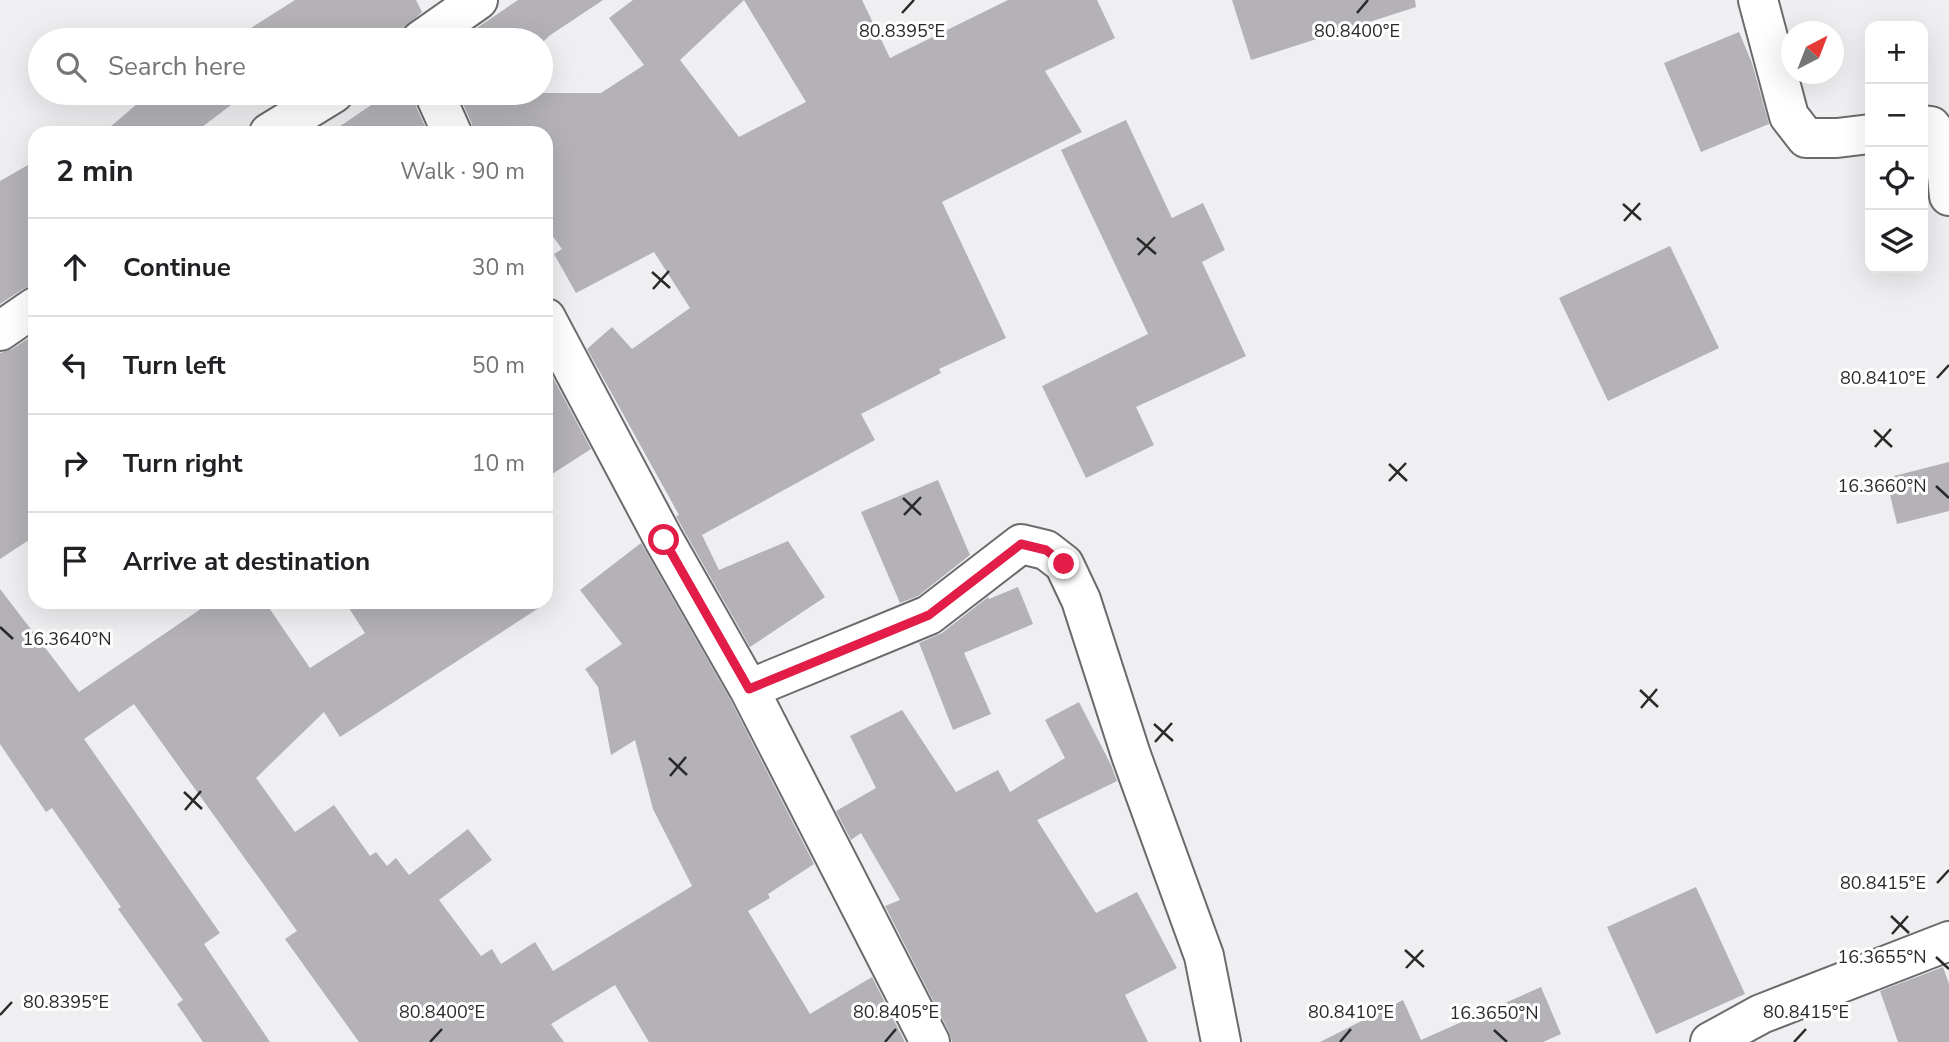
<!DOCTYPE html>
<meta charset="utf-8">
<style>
:root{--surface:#fff;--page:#f2f2f2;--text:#202124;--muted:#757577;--line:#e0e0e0}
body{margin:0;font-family:"Nunito Sans",sans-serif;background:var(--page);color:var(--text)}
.controls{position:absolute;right:21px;top:21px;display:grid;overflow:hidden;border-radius:14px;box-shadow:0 7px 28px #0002}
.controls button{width:63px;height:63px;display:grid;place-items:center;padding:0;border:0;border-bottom:2px solid var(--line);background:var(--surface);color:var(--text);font:35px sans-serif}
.compass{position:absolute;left:1781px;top:21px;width:63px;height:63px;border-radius:50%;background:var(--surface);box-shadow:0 7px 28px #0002;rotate:42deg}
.stop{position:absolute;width:21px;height:21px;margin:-16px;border:5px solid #e11d48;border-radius:50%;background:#fff}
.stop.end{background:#e11d48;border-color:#fff;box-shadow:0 2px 7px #0008}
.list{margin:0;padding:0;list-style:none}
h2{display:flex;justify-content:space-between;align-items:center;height:91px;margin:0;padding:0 28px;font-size:30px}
h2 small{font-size:23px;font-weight:400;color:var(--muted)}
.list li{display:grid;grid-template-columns:46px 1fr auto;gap:21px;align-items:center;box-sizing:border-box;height:98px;padding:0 28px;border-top:2px solid var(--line)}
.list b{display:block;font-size:26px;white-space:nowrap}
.list em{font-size:23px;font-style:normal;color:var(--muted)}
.icon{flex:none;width:38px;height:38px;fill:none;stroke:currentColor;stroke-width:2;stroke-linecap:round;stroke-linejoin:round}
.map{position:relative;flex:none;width:1949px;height:1042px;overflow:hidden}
.search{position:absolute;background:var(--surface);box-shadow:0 7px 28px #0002;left:28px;top:28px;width:525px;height:77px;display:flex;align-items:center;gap:18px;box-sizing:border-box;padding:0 24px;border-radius:38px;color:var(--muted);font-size:26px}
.panel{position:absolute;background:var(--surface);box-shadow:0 7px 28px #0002;left:28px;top:126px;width:525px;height:483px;border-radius:21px}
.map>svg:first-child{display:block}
.building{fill:#b4b2b6;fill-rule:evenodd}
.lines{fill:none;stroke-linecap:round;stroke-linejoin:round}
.minor-casing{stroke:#6c6a6d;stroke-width:42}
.minor{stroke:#fff;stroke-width:38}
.route{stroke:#e11d48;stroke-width:9}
.ticks{fill:none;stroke:#29292a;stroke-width:2.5}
.ticks-label{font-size:18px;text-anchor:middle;fill:#29292a;stroke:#fff;stroke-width:6;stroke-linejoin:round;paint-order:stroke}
</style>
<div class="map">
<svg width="1949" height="1042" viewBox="0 0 1949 1042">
<rect width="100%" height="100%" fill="#efeef1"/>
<path class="building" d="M295,0h121l6,12 -20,18 -3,10h-167z
M518,0h85l-54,36 -8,8v-4h-82z
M633,0h229l28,58 118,-58h89l18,38 -70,33 37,61 -140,70 64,136 -67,31 2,4 -80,41 14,26 -173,95 17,35 69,-29 37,56 -75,50 -67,-118 -7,-13 3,-1 -92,-166 25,-22 20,22 58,-41 -36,-56 -78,41 -22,-39 8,-5 -16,-22v-94h-73l-1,-9 -14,-31h143l43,-28 -35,-47zM744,0l62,102 -67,35 -59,-77z
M1232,0h183l1,7 -165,53z
M1739,32l13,31 17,61 -68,28 -37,-89z
M150,93h97l-53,40h-91z
M389,93h23l2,9 14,31h-98z
M1126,120l46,98 31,-15 22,47 -23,12 44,94 -110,51 18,38 -68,33 -44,-92 106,-52 -87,-184z
M35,161v124l-12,4 -23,15v-123z
M1670,246l49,102 -111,53 -49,-103z
M35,334v202l-35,23v-206l12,-4z
M552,376l39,73 -45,29v-98z
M1949,462v49l-52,13 -11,-46z
M938,480l32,75 -52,41 -18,7 -39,-91z
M641,543l89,156 84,165 -46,30 2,4 -22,13 62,103 62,-37 33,65h-256l-34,-57 -64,39 13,18h-205l-74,-103 12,-8 -163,-227 -50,35 136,194 -16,11 66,98h-67l-26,-38 6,-4 -65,-91 3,-2 -69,-99 -6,4 -46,-68v-155l79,103 132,-90h54l45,66 55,-35 -20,-31h203l-208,135 -16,-25 -68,66 39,54 39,-27 36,51 6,-4 11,14 9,-8 13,17 59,-46 24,31 -53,40 42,56 11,-7 9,15 34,-22 18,29 139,-85 -39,-77 -18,-69 -24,15 -13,-68 -13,-18 37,-25 -42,-54z
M1018,587l15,37 -69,29 27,61 -38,16 -34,-87 23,-10 46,-36 1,2z
M1079,702l32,63 6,16 -80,39 59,93 41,-21 40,76 -52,27 23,47h-196l-3,-10 -64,-126 15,-6 -39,-67 -10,7 -15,-29 40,-23 -26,-52 52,-26 54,82 42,-22 12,22 55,-34 -20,-38z
M1696,887l49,107 -89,40 -49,-107z
M1943,967l6,17v58h-51l-18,-51z
M1541,987l20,47 -18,8h-223l83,-42 18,40z"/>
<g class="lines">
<g class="minor-casing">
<path id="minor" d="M1758,0l31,116 17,22h31l33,-4
M421,40l57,-40
M434,93l18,40
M1923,125l8,1c16,20 15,45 18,70
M269,133l65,-40
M546,318l118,222 85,149 181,353
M0,331l35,-24
M749,689l180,-74 92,-71 25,6 18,14 17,36 50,155 73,201 17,86
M1710,1042l51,-28 188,-73"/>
</g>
<use href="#minor" class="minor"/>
</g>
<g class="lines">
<path class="route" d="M664,540l85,149 180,-74 92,-71 25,6 18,14"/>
</g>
<path class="ticks" d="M902,13l12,-13M1357,13l11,-13M1623,204l18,16M1624,221l16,-18M1137,238l19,16M1138,255l17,-18M652,272l18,16M653,289l16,-18M1937,378l12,-13M1874,430l18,17M1875,447l16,-18M1389,464l18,17M1389,481l17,-18M1936,486l13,12M903,498l18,17M904,515l17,-18M0,627l13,12M1640,690l18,17M1641,708l16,-19M1154,724l19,17M1155,742l17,-19M669,758l18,17M670,776l16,-19M184,792l18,17M185,810l16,-19M1937,883l12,-13M1891,916l18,17M1892,934l16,-18M1405,950l19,17M1936,957l13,12M1406,968l17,-18M0,1015l12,-13M1494,1030l13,12M430,1042l12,-13M885,1042l11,-13M1340,1042l11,-13M1794,1042l12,-13"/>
<g class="ticks-label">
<text x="902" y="37">80.8395°E</text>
<text x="1357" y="37">80.8400°E</text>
<text x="1883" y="384">80.8410°E</text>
<text x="1882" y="492">16.3660°N</text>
<text x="67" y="645">16.3640°N</text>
<text x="1883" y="889">80.8415°E</text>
<text x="1882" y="963">16.3655°N</text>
<text x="66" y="1008">80.8395°E</text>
<text x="442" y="1018">80.8400°E</text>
<text x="896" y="1018">80.8405°E</text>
<text x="1351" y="1018">80.8410°E</text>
<text x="1806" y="1018">80.8415°E</text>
<text x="1494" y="1019">16.3650°N</text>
</g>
</svg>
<div class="controls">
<button>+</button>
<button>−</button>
<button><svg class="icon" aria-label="locate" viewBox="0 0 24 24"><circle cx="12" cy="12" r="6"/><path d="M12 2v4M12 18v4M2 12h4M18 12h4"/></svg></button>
<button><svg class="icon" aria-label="layers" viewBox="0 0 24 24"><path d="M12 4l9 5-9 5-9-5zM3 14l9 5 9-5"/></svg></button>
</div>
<svg class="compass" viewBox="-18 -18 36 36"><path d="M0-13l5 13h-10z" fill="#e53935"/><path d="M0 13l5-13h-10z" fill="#757577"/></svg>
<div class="stop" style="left:664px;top:540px"></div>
<div class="stop end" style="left:1064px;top:564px"></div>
<div class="search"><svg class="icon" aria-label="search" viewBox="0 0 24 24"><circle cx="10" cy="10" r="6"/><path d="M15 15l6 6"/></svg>Search here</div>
<section class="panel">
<h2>2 min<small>Walk · 90 m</small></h2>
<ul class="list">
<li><svg class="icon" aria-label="ahead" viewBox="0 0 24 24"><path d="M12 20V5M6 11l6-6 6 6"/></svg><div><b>Continue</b></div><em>30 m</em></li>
<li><svg class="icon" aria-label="left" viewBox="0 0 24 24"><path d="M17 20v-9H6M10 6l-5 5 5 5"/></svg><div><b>Turn left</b></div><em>50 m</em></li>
<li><svg class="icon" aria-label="right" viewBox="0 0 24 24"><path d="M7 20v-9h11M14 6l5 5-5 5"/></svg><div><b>Turn right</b></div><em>10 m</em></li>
<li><svg class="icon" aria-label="arrive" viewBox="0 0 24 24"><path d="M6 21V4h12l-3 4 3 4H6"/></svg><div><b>Arrive at destination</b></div></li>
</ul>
</section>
</div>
